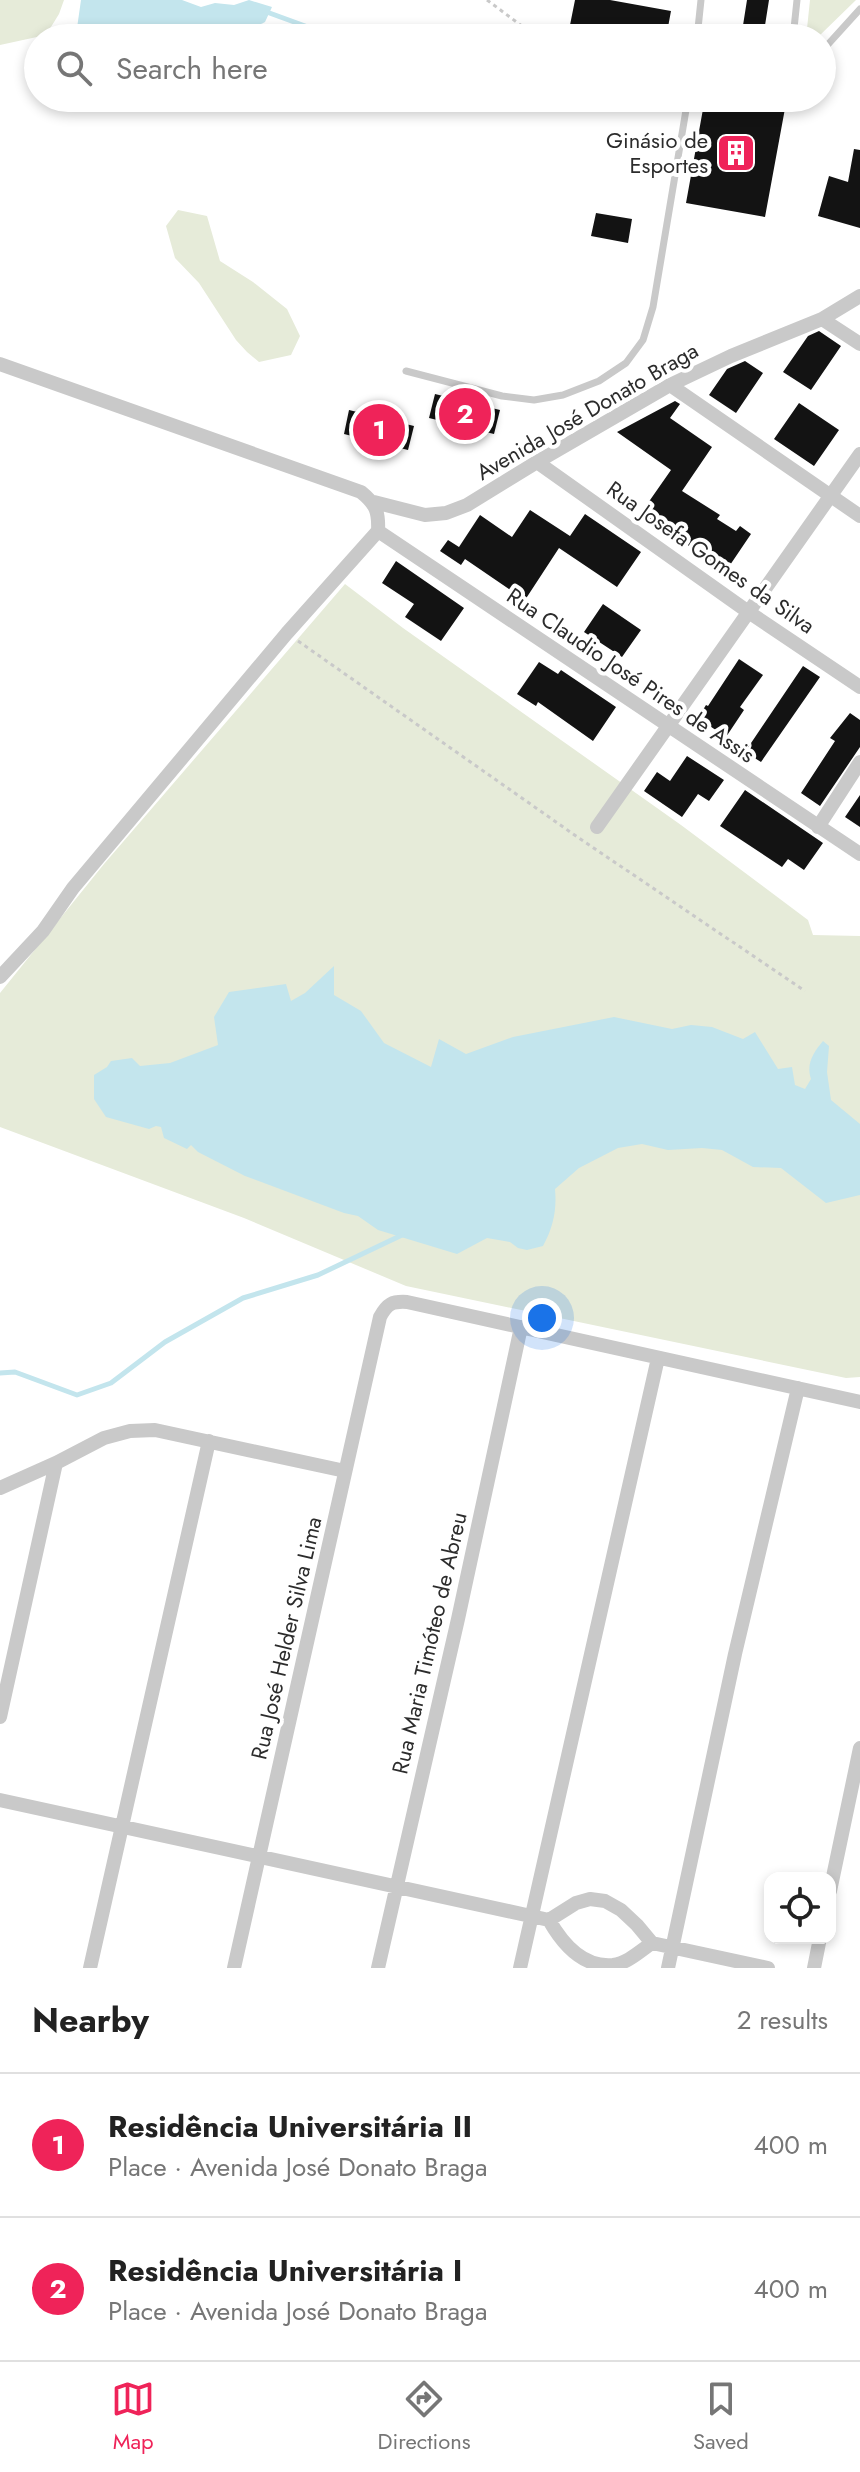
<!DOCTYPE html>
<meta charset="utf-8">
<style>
:root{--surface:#fff;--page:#f6f6f6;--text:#222;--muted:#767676;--line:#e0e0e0;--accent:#ef2359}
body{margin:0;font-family:Jost,sans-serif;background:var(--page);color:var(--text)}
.controls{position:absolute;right:24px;bottom:24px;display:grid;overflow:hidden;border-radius:16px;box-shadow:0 4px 12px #0003}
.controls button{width:72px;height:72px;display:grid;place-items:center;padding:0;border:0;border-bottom:2px solid var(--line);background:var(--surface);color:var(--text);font:40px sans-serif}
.you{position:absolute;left:542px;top:1318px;width:28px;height:28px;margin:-20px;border:6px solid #fff;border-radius:50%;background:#1a73e8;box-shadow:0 0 0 12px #1a73e833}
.badge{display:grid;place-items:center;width:52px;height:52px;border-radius:50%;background:var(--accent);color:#fff;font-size:26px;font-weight:700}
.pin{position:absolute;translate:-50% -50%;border:4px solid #fff;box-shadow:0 2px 8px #0006}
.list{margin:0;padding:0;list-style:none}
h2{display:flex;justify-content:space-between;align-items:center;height:104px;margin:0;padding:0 32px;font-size:34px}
h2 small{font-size:26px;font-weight:400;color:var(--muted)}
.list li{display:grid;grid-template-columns:52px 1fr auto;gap:24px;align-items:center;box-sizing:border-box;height:144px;padding:0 32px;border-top:2px solid var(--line)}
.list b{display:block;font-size:30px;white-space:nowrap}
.list p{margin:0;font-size:26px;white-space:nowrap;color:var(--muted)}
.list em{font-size:26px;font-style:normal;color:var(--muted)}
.icon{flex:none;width:44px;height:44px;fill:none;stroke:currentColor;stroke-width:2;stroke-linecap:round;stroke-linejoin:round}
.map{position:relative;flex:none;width:860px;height:1968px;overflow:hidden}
.search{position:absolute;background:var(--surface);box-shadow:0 4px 12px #0003;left:24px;right:24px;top:24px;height:88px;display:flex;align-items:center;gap:20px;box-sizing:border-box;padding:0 28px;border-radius:44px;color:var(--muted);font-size:30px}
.sheet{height:392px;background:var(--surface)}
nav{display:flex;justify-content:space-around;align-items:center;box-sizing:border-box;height:112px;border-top:2px solid var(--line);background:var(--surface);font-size:22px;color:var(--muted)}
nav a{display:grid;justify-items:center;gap:4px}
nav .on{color:var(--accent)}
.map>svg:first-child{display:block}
</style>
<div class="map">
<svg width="860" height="1968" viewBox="0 0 860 1968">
<rect width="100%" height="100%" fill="#fff"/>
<path fill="#e6ebd9" d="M 0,0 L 64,0 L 59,14 L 46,35 L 0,45 Z
M 810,0 L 856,0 L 817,38 L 806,38 Z
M 209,98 L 321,98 L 303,110 L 247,105 Z
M 178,210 L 207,216 L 220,261 L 253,282 L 287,309 L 300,336 L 291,355 L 259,362 L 247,352 L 236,340 L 199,283 L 175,258 L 166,226 Z
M 345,584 L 403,628 L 681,825 L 808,920 L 813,935 L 860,936 L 860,1377 L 846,1378 L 406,1286 L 244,1218 L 0,1127 L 0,993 L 104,864 Z"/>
<path fill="#c3e5ed" d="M 81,0 L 182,0 L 201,7 L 215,3 L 234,5 L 249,0 L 272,7 L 265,22 C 247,32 230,23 210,26 C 199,27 192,36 181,36 C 149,37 117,38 85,38 L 77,28 Z
M 334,966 L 334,995 L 361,1011 L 384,1043 L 431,1067 L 439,1039 L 466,1054 L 513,1037 L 614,1017 L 672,1029 L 691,1025 L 712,1027 L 743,1039 L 755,1032 L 778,1069 L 792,1067 L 795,1085 L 805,1089 L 811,1079 C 806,1064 813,1053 823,1041 L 829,1046 L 827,1072 L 831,1100 L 860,1124 L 860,1195 L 826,1203 L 781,1168 L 753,1167 L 722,1150 L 702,1148 L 668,1150 L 642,1144 L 618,1148 L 579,1168 L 555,1189 C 557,1210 553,1228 543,1246 L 527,1250 L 518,1248 L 510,1242 L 487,1238 L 457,1254 L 378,1230 L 358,1216 L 344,1213 L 245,1176 L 198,1152 L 191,1145 L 187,1149 L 164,1138 L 161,1127 L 156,1126 L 149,1129 L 106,1117 L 94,1099 L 94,1075 L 107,1067 L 111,1061 L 132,1058 L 140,1066 L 170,1063 L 218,1045 L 214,1017 L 229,992 L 286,984 L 291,1001 L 305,993 Z"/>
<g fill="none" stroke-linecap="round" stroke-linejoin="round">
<path stroke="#c3e5ed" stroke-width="5" d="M 264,11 L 338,38
M 0,1373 L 15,1372 L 77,1395 L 111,1383 L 165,1342 L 243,1298 L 318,1275 L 402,1235"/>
</g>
<path fill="#131313" d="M 575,0 L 610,0 L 671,11 L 666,38 L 641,38 L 570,25 Z
M 747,0 L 769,0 L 763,38 L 741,38 Z
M 705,98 L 758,98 L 786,103 L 765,217 L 686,203 Z
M 854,149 L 860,150 L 860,228 L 818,216 L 829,176 L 848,182 Z
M 596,213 L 632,219 L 628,243 L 591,236 Z
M 819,331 L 841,346 L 811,390 L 783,372 L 808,336 Z
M 745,361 L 763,373 L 736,413 L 709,395 L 727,369 Z
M 435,394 L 500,410 L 494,434 L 429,418 Z
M 675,401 L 680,404 L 670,418 L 712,447 L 682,491 L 720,515 L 717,519 L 736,531 L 740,526 L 751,534 L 728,568 L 716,559 L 714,563 L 641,513 L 671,470 L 617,432 Z
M 799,403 L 839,430 L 814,466 L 774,439 Z
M 349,410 L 414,426 L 408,450 L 344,434 Z
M 530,510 L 570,536 L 585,514 L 641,552 L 617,587 L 559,548 L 525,600 L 465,559 L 461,565 L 440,551 L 448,540 L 459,547 L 480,515 L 512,537 Z
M 396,561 L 464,608 L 441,641 L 405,617 L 414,604 L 382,583 Z
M 603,604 L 641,630 L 622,657 L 584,632 Z
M 739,659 L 763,675 L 740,707 L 744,710 L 726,737 L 698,718 L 706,705 L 708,706 Z
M 539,662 L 558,674 L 561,670 L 616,707 L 593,741 L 538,702 L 536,706 L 517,694 Z
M 803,666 L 820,677 L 761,762 L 745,752 Z
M 850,713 L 860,720 L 860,747 L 820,806 L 801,793 L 835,741 L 830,738 Z
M 687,756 L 724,780 L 709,801 L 698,794 L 682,817 L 644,791 L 657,772 L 670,781 Z
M 745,790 L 823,843 L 804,870 L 788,859 L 782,867 L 720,826 Z
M 860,795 L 860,827 L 845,817 Z"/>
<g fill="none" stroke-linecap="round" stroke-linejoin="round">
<path stroke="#c9c9c9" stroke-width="3" stroke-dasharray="4 4" stroke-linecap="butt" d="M 487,0 L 534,35 L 547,38
M 298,641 L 576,836 L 805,991"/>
<path stroke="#c9c9c9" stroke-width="7" d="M 697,38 L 701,0
M 793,38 L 797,0
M 822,51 L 860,9
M 406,371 L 502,396 L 534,400 L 563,395 L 599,381 L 626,363 L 643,340 L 653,307 L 688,98"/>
<path stroke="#c9c9c9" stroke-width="14" d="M 822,319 L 860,344
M 0,364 L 361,492 C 376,504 379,512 378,531 L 287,633 L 73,888 L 43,931 L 0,977
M 670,385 L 860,516
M 537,462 L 747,611 L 860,687
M 374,502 L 425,515 L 446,513 L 467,505 L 537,462 L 670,385 L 731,356 L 822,319 L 860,296
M 378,531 L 860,854
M 597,827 L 860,454
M 818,827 L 860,762
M 0,1488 L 56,1463 L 104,1438 L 130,1431 L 155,1430 L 345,1471
M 0,1717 L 56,1463
M 0,1800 L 549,1920 L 576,1903 L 590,1899 L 605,1901 L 621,1910 L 637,1925 L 652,1943 L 768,1968
M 830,1891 L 860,1748
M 549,1920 C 562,1943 582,1968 613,1965 C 628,1963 640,1951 652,1943
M 90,1968 L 209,1441
M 234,1968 L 380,1317 C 387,1304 392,1301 407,1302 L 860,1402
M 378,1968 L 458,1619 L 521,1327
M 520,1968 L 658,1358
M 668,1968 L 735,1654 L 798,1388
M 814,1968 L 820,1938"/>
</g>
<defs>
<symbol id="building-square" viewBox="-11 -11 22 22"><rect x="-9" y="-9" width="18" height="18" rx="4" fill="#ef2359" stroke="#fff"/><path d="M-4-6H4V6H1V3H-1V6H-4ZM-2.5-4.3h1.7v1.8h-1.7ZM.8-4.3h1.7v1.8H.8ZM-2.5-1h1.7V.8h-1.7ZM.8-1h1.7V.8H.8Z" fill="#fff"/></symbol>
</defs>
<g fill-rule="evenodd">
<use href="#building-square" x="714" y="131" width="44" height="44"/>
</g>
<g text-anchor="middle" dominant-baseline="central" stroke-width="8" stroke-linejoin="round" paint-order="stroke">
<g font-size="22" fill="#2c2c2c" stroke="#fff" text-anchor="end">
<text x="708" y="140">Ginásio de<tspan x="708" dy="25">Esportes</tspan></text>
</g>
<g font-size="22" fill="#2c2c2c" stroke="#fff">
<text transform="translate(587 411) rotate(-30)">Avenida José Donato Braga</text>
<text transform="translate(711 557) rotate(35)">Rua Josefa Gomes da Silva</text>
<text transform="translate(631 675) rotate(34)">Rua Claudio José Pires de Assis</text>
<text transform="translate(286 1638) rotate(-77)">Rua José Helder Silva Lima</text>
<text transform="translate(429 1643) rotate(-77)">Rua Maria Timóteo de Abreu</text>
</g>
</g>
</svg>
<div class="controls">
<button><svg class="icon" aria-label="locate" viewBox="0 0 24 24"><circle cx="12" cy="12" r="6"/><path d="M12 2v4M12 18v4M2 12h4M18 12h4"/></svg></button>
</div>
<div class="you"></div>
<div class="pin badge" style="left:379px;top:430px">1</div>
<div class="pin badge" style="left:465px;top:414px">2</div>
<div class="search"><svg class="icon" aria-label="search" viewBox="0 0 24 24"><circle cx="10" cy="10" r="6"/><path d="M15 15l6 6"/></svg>Search here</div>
</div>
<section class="sheet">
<h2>Nearby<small>2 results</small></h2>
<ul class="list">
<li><span class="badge">1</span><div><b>Residência Universitária II</b><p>Place · Avenida José Donato Braga</p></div><em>400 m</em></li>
<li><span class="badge">2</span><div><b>Residência Universitária I</b><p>Place · Avenida José Donato Braga</p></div><em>400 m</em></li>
</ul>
</section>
<nav>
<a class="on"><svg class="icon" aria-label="map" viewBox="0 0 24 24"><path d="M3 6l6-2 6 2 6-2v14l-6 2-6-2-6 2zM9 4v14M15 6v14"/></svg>Map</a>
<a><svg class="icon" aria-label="directions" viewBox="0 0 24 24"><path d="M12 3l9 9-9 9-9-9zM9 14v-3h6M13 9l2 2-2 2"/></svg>Directions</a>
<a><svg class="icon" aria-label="saved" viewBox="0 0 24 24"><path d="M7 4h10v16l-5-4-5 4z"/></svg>Saved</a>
</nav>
